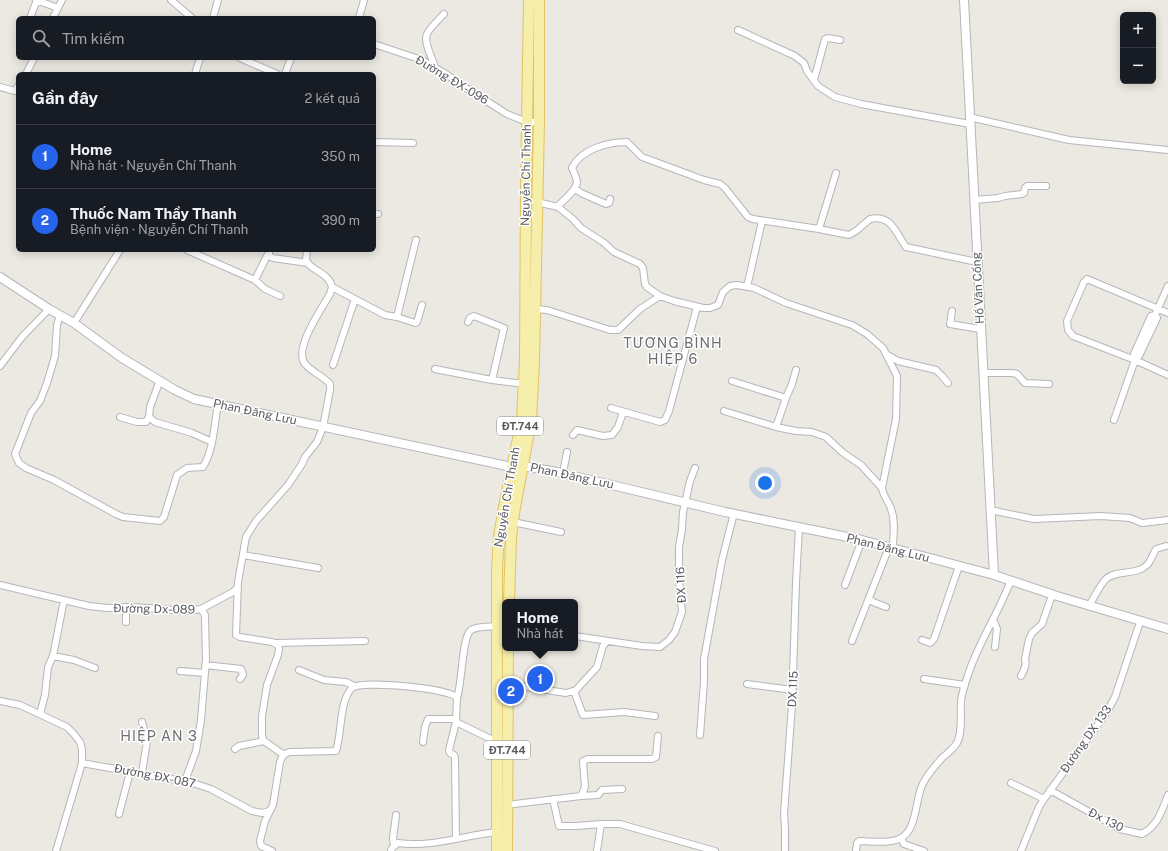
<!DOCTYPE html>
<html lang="vi">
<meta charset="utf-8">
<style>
:root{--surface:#171b24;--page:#242831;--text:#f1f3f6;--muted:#9ea1a6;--line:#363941;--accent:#2563eb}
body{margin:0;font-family:"Public Sans",sans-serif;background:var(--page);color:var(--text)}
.controls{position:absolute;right:12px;top:12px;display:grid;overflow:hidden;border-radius:6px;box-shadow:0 2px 10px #0003}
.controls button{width:36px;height:36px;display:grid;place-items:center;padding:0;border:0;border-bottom:1px solid var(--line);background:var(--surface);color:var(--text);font:20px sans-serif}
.you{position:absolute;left:765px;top:483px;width:14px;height:14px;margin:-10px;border:3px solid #fff;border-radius:50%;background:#1a73e8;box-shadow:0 0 0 6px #1a73e833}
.badge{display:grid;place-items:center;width:26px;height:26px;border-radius:50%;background:var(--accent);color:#fff;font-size:13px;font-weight:700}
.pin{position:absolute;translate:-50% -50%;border:2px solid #fff;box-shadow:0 1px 4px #0006}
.popup{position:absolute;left:502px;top:599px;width:76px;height:52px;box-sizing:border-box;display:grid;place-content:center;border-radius:6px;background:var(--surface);filter:drop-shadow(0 1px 3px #0005);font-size:13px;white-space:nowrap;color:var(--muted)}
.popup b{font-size:15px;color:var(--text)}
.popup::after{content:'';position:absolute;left:50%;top:100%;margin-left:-8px;border:8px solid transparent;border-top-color:var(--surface)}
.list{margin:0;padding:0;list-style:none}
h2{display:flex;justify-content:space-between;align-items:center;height:52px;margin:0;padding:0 16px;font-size:17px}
h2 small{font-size:13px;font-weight:400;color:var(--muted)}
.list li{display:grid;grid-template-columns:26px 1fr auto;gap:12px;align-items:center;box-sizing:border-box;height:64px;padding:0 16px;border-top:1px solid var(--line)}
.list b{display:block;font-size:15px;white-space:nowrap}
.list p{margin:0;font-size:13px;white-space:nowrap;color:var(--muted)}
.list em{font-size:13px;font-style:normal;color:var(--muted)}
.icon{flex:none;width:22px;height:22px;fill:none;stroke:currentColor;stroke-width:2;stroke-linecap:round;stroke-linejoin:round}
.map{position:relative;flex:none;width:1168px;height:851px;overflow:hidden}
.search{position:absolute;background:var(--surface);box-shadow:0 2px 10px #0003;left:16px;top:16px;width:360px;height:44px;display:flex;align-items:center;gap:10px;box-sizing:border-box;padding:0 14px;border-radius:6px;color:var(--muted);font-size:15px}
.panel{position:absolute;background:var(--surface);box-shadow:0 2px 10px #0003;left:16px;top:72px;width:360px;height:180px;border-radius:6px}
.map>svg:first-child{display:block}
</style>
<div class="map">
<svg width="1168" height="851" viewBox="0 0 1168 851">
<rect width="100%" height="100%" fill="#ebe9e1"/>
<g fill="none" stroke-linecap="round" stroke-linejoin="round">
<defs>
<path id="minor" d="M 36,0 L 58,8
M 171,0 L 192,18
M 30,18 L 37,0
M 53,18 L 62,0
M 213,18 L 218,0
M 359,18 L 364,0
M 738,30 L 795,56 L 804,63 L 807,71 L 818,86 L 835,97 L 861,104 L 970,124
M 374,44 L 422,60 L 446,74 L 458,83 L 507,114 L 527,122 L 539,122
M 240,58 L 277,74
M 435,68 C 433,58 423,43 427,34 C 429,29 440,18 444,14
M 26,74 L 34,58
M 195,74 L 200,58
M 285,74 L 291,58
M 814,80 L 825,39 L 828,38 L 840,40
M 0,87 L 15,91 L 18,86
M 969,117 L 1069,140 L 1168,150
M 374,142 L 413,143
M 575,188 L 581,193 L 606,204 L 609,203 L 610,199
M 974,200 L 998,198 L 1005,196 L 1022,194 L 1024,193 L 1025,188 L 1027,186 L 1046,186
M 537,202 L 558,207 L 573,219 L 581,228 L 603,242 L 614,252 L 640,264 L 643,268 L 645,284 L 647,287 L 660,296 L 674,301 L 703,308 L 710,308 L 718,305 L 723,292 L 730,286 L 737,285 L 754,288 L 786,303 L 852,325 L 867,334 L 883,348 L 897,376 L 896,419 L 882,488
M 557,207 C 563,200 577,191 577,181 C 576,177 574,172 572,168 C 581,149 608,142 627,142 L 642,157 L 704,180 L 720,184 L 725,188 L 748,217 L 753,219 L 819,229 L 849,235 L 856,231 L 870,219 C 892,214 896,234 906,247 L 977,262
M 374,214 L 378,214
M 819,229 L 836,173
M 187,250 L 255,280
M 269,251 L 269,256 L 273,258 L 308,263
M 269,252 L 255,280 L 265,289 L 280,296
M 332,287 L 385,315 L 397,317 L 416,240
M 747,287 L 762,221
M 535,309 L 547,310 L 610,330 L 618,330 L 640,309 L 660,296
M 952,311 L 950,324 L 980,329
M 1168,313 L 1087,279 L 1084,282 L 1067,321 L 1068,330 L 1073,336 L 1135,360 L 1168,375
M 60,315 L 57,325 L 55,356 L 47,383 L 40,401 L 31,413 L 15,454 L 19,463 L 26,468 L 54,480 L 116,514 L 123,517 L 160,521 L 164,517 L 177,475 L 187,468 L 203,467 C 214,449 214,425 218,404
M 397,317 L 415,323 L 417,322 L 422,305
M 468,322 L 470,318 L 474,316 L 504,328 L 492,380
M 74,323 L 120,250
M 886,354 L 898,361 L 936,370 L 942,376 L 948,383
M 1136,358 L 1134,354 L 1151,316 L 1155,315
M 333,365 L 355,299
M 0,366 L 22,337 L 49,309
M 435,369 L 492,380 L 524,384
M 983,373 L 1012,373 L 1017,374 L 1025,383 L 1049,384
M 732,381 L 786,398 L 776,427
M 786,398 L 792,384 L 796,370
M 611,408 L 660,422 L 665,420 L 669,411 L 697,307
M 724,411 L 776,427 L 796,431 L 812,432 L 826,437 L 842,452 L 861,465 L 882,488 C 883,496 889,502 891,509 C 896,521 893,536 893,548
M 120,417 L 137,422 L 146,422 L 149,417 L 150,407 L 160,380
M 149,417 L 155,422 L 192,433 L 212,442
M 1114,420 L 1135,360 L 1139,356 L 1157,318 L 1155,315 L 1168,286
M 573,435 L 577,430 L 603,436 L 612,435 L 618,427 L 623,412
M 563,473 L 567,452
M 990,510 L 1034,519 L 1101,516 L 1130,518 L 1142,523 L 1168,520
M 513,522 L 561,532
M 243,555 L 318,568
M 0,585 L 89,606 L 108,608 L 133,607 L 187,611 L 201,609 L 233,592 L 237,588
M 845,585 L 862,540
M 869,598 L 873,602 L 886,607
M 1089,606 C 1094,598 1099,586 1106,579 C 1117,569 1136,576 1147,565 C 1151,561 1153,554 1156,549 L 1166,546
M 124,607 L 126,611 L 126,622
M 993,619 L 997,629 L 995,647
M 575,636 L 642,646 L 660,647 L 669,640 L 675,632 L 682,612 L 679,579 L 679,547 L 682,529 L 683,512 L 690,481 L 695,468
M 922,640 L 930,643 L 934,639 L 959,566
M 852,641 L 889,547
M 275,643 L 365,641
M 53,656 L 74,660 L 95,668
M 205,665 L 241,669 L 243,675 L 240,679
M 299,670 L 324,680 L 346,682 L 354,686
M 180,671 L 205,673
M 1021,676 C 1024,670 1027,665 1025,659 L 1029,639 L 1032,633 L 1042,624 L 1052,595
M 924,679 L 965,685
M 507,684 L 566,693 L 576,690 L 597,667 L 603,646 L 607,641
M 747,684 L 793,690
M 574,691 L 583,715 L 624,712 L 655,716
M 457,698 C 462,684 462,639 470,631 C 475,626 490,627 497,626
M 0,701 L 20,705 L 67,727 L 73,733 L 80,742 L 82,749 L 82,763 L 56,851
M 40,714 L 45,695 L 48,667 L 53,656 L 64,600
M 700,735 L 704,682 L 704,659 L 722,560 L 734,513
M 423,742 L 425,727 L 428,719 L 456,719
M 235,749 L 239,746 L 264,741
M 284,755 L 264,741 L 262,736 L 262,716 L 267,685 L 278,655 L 279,649 L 278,645 L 272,642 L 240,637 L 236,635 L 238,582 L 246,537 L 256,521 L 288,485 L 302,464 L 305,457 L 317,442 L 323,427 L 330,390 L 330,384 C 323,376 312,372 305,364 C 293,349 322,308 330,294 L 332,287 C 329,272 309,270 306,260 C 306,257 307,253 307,250
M 82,763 L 193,783 L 211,789 L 252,811 L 262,813 L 269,811
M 142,773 L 147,741 L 142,722
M 185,781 L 196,751 L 201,720 L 206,660 L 205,615 L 201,609
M 1011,783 L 1044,799
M 1050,790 L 1120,829 L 1142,834 C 1158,826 1162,810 1168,795
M 581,796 L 598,795 L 602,790 L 622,789
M 553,799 L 559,826 L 576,826 L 601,824 L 620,824 L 715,851
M 506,805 L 581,796 L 585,787 L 583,761 L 588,759 L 652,759 L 656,757 L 658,736
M 119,814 L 130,772
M 901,838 L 904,844 L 924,851
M 456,839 L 455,758 L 454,755 L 450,753 L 449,750 L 456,722
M 394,845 L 393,838 L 396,815
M 272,851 L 261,846 L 260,841 L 265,821 L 273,805 L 280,762 C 282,756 284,753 291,752 L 336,751 C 342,734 339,701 352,688 C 361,680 450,688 457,698 L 456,722 L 497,742
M 391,851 L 392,848 L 398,843 C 431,848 465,835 497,832
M 597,851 L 601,824
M 785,851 L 785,829 L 784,814 L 792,705 L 796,583 L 799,527
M 856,851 L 857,843 L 859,841 C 872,841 893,845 904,836 C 916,826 916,802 921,788 C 924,778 935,766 942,758 C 947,754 953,749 957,743 C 963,731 960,714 961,701 C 962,692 966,681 969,672 C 980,640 999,612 1011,580
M 1021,851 L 1039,807 L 1044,799 L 1107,712 L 1115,697 L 1140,622"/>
<path id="tertiary" d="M 964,0 L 994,575
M 0,277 L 49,309 L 74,323 L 122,358 L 175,390 L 194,399 L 512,467 L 523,466 L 557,472 L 725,512 L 862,540 L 994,575 L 1057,596 L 1168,629"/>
<path id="primary" d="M 509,602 L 511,538 L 514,513 L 531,421 L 534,362 L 539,122 L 539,0
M 497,851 L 497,569 L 499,536 L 503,512 L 522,419 L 525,361 L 526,186 L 529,0
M 507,851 L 508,648"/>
</defs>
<use href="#minor" stroke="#b4b6bb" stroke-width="8"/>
<use href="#tertiary" stroke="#b4b6bb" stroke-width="10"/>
<use href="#primary" stroke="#e2c463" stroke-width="12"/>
<use href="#minor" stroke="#fff" stroke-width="6"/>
<use href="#tertiary" stroke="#fff" stroke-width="8"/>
<use href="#primary" stroke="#f6eeab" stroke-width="10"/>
</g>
<g text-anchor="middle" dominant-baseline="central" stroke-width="3" stroke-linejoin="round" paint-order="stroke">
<g fill="#fff" stroke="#8c8d90" stroke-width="1">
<rect x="497" y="417" width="46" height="18" rx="3"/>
<rect x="484" y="741" width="46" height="18" rx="3"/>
</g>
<g font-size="11" font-weight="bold" fill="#5a5c61">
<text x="520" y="426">ĐT.744</text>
<text x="507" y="750">ĐT.744</text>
</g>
<g font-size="12" fill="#5a5c61" stroke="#fff">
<text transform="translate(452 80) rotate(31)">Đường ĐX-096</text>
<text transform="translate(526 175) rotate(-89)">Nguyễn Chí Thanh</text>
<text transform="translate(978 288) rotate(-93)">Hồ Văn Cống</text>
<text transform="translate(255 412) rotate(12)">Phan Đăng Lưu</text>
<text transform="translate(572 476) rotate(12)">Phan Đăng Lưu</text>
<text transform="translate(507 497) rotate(-80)">Nguyễn Chí Thanh</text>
<text transform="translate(888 548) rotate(14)">Phan Đăng Lưu</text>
<text transform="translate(681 585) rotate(-93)">ĐX 116</text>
<text transform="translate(154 609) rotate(1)">Đường Dx-089</text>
<text transform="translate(793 689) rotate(-87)">DX 115</text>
<text transform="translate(1086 739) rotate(-55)">Đường DX 133</text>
<text transform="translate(155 776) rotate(11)">Đường ĐX-087</text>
<text transform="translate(1106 820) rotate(27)">Đx 130</text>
</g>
<g font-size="14" letter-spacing="1" fill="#6b6e72" stroke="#fff">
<text x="673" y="343">TƯƠNG BÌNH<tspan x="673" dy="16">HIỆP 6</tspan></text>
<text x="159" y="736">HIỆP AN 3</text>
</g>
</g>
</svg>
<div class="controls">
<button>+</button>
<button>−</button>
</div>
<div class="you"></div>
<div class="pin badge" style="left:540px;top:679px">1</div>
<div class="popup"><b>Home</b>Nhà hát</div>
<div class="pin badge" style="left:511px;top:691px">2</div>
<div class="search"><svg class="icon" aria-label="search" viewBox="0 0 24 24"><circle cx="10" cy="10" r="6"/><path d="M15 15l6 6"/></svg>Tìm kiếm</div>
<section class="panel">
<h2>Gần đây<small>2 kết quả</small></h2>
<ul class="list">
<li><span class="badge">1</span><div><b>Home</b><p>Nhà hát · Nguyễn Chí Thanh</p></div><em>350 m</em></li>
<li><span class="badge">2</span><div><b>Thuốc Nam Thầy Thanh</b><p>Bệnh viện · Nguyễn Chí Thanh</p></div><em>390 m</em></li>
</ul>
</section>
</div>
